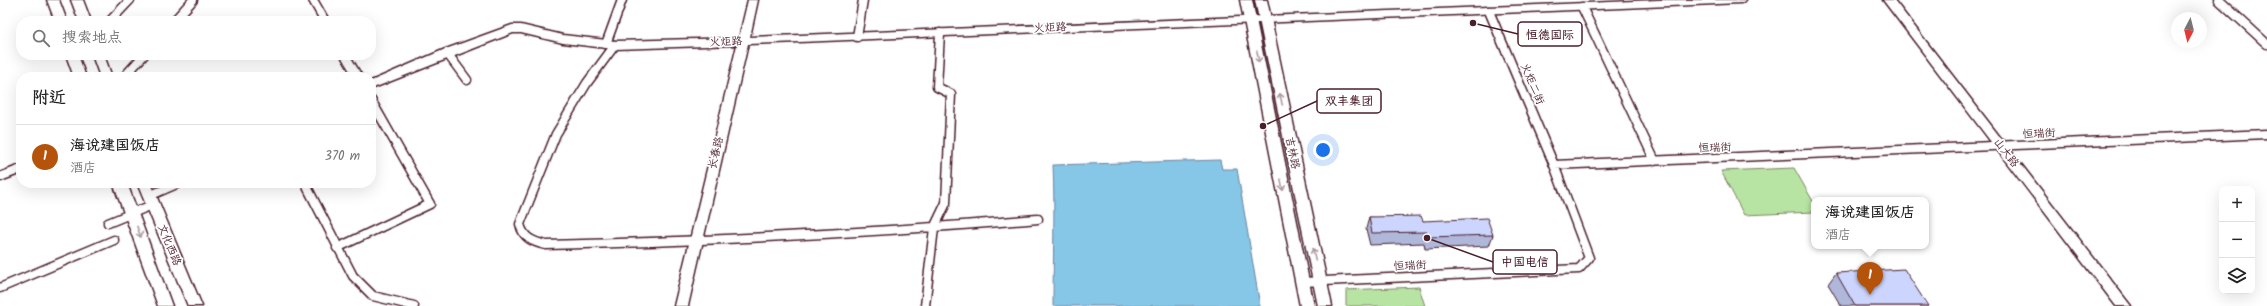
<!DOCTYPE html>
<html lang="zh">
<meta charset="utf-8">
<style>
:root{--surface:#fff;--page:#f2f2f2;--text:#222;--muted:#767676;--line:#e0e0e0;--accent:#b45309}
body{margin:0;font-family:Kalam,"LXGW WenKai TC",sans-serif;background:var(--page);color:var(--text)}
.controls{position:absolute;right:12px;bottom:12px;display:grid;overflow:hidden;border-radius:8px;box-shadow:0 4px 16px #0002}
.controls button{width:36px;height:36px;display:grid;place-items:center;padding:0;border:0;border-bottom:1px solid var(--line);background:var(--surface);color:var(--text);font:20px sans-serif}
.compass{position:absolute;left:2171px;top:12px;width:36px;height:36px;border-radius:50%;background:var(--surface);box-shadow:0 4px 16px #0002;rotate:187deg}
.you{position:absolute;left:1323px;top:150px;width:14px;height:14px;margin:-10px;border:3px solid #fff;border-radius:50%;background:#1a73e8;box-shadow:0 0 0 6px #1a73e833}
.badge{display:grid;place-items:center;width:26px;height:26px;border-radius:50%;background:var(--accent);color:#fff;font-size:13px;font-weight:700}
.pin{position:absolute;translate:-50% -33px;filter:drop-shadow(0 1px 2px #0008)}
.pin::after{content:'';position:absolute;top:21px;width:14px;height:12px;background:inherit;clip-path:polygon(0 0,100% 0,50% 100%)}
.popup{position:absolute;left:1811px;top:197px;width:118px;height:52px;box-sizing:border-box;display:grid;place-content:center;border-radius:8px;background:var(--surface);filter:drop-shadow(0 1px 3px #0005);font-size:13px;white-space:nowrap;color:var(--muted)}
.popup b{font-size:15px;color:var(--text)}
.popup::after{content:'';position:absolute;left:50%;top:100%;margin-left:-8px;border:8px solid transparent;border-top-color:var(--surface)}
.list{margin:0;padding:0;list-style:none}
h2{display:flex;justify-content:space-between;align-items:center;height:52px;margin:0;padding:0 16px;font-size:17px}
h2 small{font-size:13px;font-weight:400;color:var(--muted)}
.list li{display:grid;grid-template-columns:26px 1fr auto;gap:12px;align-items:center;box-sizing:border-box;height:64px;padding:0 16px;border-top:1px solid var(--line)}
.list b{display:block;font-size:15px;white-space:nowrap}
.list p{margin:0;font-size:13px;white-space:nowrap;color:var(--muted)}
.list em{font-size:13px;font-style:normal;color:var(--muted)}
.icon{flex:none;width:22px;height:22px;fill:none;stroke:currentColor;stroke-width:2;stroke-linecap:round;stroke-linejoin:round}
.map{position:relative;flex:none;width:2267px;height:306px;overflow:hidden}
.search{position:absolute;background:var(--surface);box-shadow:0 4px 16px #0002;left:16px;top:16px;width:360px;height:44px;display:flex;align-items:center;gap:10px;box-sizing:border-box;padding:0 14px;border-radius:16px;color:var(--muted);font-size:15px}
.panel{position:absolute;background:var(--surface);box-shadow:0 4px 16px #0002;left:16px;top:72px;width:360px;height:116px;border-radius:16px}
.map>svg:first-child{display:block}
</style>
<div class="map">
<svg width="2267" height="306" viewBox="0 0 2267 306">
<rect width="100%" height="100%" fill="#fff"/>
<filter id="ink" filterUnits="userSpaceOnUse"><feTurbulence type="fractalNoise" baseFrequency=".025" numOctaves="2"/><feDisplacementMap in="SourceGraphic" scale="8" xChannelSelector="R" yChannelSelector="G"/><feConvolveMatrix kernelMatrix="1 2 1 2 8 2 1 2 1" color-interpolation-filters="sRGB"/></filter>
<g filter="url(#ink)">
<path fill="#b7e4a2" stroke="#808266" d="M 1794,168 L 1814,203 L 1814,212 L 1744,215 L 1721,171 Z
M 1419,287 L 1425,306 L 1346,306 L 1346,290 Z"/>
<path fill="#86c6e7" stroke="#6e839c" d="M 1220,160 L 1222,169 L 1237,169 L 1260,306 L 1053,306 C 1053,259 1055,212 1053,165 Z"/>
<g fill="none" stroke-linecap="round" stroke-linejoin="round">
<defs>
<path id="street" d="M 313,0 L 325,21
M 2219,0 L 2267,44
M 1582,7 L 1655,161
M 1489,11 L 1554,165
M 110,21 L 130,0
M 174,21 L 193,0
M 857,37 L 863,0
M 606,44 L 622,0
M 615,45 L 587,83 L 556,134 L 520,224 C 523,238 533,242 546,245 C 710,241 874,233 1038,219
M 447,53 L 467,80
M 345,55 L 358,77
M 124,77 L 144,55
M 0,177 L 21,169
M 305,183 L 353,276 L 373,296 L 414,306
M 149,196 L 179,183
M 108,223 L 152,205
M 337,248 L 430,204 L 371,100
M 1303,282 L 1579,269 L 1589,258 L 1554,165 L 2267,134
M 0,288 L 114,240
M 925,306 L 934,228 L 946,203 L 951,94 L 937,87 L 940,33"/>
<path id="secondary" d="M 748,0 L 758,0 L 750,37 L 1659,0 L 1746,0 L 1741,3 L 748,44 L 688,306 L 674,306 L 737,45 L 615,49 L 563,43 L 521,33 L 513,33 L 371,89 L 371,81 L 443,50 L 512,25 L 521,25 L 563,35 L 615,41 L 739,38 Z
M 1883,0 L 1894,0 L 2131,306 L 2116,306 Z"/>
<path id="primary" d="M 47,0 L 59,0 L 67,21 L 55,21 Z
M 71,0 L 83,0 L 91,21 L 79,21 Z
M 1240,0 L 1252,0 L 1314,306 L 1300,306 Z
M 1255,0 L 1267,0 L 1332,306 L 1318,306 Z
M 66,55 L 78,55 L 86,77 L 74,77 Z
M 92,55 L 104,55 L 112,77 L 100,77 Z
M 113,183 L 127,183 L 172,306 L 158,306 Z
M 137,183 L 151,183 L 202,306 L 188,306 Z"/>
</defs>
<use href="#street" stroke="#4a1f2b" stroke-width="11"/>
<use href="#secondary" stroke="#4a1f2b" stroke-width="3"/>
<use href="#primary" stroke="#4a1f2b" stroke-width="3"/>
<use href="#street" stroke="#fff" stroke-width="8"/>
<use href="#secondary" fill="#fff" fill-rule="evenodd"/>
<use href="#primary" fill="#fff" fill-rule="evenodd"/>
</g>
<path fill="#afb7da" stroke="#4a1f2b" d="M 1369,217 L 1423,221 L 1493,235 L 1489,246 L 1425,249 L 1424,243 L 1370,245 L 1366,229 Z
M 1836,273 L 1928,306 L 1841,306 L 1828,284 Z"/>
<path fill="#ccd5fd" stroke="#4a1f2b" d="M 1421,216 L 1423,221 L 1487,218 L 1493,235 L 1428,237 L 1427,232 L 1372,233 L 1369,217 Z
M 1904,269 L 1928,306 L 1855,306 L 1836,273 Z"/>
<defs><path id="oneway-shaft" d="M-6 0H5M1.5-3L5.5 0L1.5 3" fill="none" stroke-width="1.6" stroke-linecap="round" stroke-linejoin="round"/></defs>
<g stroke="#ae9aa0">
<use href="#oneway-shaft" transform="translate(1258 57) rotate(79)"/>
<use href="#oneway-shaft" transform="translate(1281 99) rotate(-102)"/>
<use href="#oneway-shaft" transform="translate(1282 185) rotate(79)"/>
<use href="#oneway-shaft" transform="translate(139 232) rotate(70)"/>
<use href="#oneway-shaft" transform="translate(1314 254) rotate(-102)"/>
</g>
</g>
<g text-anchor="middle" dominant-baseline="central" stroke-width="3.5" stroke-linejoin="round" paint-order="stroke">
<g font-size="11" fill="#4a1f2b" stroke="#fff">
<text transform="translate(1050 28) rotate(-3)">火炬路</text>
<text transform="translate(726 42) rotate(-2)">火炬路</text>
<text transform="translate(1532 84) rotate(67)">火炬二街</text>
<text transform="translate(2039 134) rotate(-3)">恒瑞街</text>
<text transform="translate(1715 148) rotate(-2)">恒瑞街</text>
<text transform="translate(716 153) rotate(-77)">长春路</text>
<text transform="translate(1292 153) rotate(78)">吉林路</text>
<text transform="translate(2006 153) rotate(52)">山大路</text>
<text transform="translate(169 245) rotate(67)">文化西路</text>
<text transform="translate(1410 266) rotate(-3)">恒瑞街</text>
</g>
</g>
<path fill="none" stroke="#4a1f2b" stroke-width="1.5" d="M1473 23L1518 34M1263 126L1317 101M1427 238L1493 262"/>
<g fill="#4a1f2b" stroke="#fff" stroke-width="1.5">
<circle cx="1473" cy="23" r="4"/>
<circle cx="1263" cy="126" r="4"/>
<circle cx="1427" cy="238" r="4"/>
</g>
<g fill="#fff" stroke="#4a1f2b" stroke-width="1.5">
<rect x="1518" y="22" width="64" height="24" rx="4"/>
<rect x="1317" y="89" width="64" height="24" rx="4"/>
<rect x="1493" y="250" width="64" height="24" rx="4"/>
</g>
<g font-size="12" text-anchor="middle" font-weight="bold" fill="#4a1f2b">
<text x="1550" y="39">恒德国际</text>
<text x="1349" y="105">双丰集团</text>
<text x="1525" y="266">中国电信</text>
</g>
</svg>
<div class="controls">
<button>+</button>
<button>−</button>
<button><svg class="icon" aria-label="layers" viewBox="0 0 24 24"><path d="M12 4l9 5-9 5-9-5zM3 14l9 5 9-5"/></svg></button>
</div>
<svg class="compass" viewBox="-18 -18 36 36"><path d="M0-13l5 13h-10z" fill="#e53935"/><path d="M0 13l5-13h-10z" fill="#767676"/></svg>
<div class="you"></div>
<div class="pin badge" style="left:1870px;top:295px">1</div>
<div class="popup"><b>海说建国饭店</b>酒店</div>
<div class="search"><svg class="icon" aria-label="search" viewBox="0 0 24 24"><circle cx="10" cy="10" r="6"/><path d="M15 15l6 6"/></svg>搜索地点</div>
<section class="panel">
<h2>附近<small></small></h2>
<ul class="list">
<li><span class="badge">1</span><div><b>海说建国饭店</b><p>酒店</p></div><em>370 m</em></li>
</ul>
</section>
</div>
